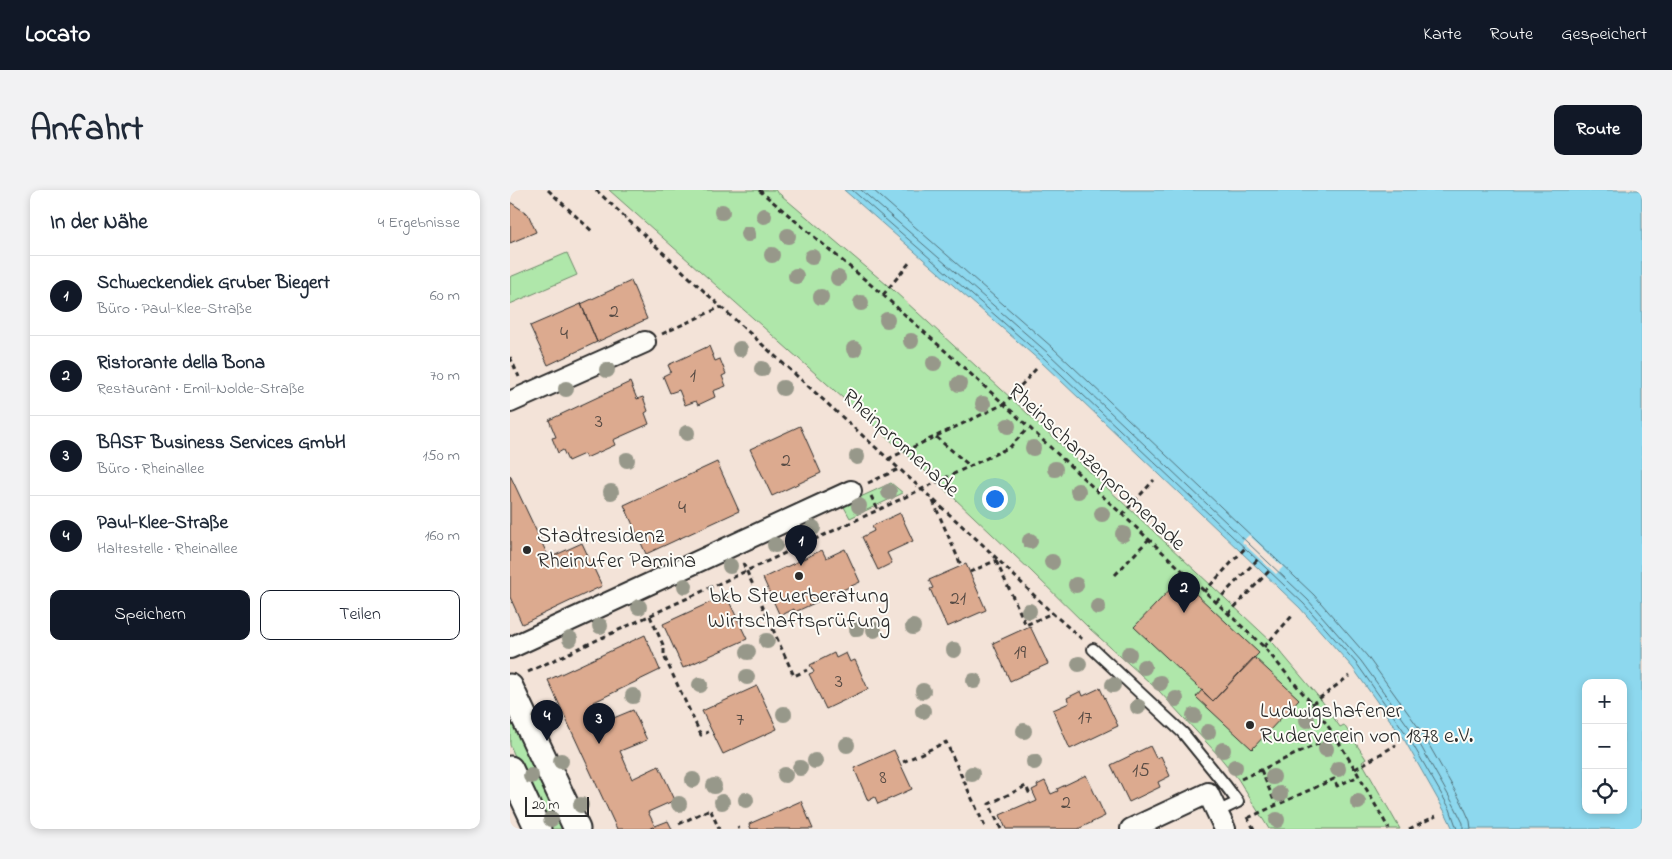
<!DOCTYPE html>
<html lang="de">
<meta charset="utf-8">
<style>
:root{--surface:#fff;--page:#f2f2f3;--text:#1f2937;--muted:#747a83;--line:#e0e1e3;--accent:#111827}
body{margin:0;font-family:"Indie Flower",sans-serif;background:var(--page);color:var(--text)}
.controls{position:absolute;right:15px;bottom:15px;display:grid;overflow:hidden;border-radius:10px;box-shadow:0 2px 8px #0003}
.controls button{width:45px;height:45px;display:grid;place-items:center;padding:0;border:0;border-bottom:1px solid var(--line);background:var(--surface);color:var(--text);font:25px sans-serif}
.scale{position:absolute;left:15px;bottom:12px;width:64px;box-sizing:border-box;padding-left:5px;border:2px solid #2b2b2b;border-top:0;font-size:14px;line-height:18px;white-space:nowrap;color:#2b2b2b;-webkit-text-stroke:4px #fdfcf7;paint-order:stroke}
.you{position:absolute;left:484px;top:308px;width:18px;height:18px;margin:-12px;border:4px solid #fff;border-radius:50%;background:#1a73e8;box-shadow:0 0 0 8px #1a73e833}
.badge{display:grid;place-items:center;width:32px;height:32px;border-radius:50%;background:var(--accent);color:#fff;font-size:16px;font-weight:700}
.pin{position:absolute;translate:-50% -41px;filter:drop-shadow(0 1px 2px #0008)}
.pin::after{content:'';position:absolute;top:26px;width:18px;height:15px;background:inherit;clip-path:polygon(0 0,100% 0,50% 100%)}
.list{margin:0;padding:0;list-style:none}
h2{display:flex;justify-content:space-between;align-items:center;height:65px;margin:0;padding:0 20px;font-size:21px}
h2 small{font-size:16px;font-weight:400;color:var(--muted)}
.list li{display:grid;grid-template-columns:32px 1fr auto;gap:15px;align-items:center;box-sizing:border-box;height:80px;padding:0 20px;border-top:1px solid var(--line)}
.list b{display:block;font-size:19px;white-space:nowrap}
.list p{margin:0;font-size:16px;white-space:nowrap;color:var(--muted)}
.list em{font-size:16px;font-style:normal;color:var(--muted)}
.actions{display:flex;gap:10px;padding:15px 20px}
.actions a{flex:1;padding:11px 0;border:1px solid var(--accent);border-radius:10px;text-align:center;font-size:18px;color:var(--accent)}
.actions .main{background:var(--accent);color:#fff}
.icon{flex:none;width:28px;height:28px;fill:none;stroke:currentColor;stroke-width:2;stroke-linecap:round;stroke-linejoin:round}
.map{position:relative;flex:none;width:1132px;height:639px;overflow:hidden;border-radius:10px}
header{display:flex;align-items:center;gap:30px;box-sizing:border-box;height:70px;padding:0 25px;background:var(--accent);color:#fff}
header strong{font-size:24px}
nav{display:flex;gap:28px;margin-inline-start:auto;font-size:18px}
.intro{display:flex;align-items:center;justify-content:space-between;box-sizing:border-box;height:120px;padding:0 30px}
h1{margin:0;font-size:35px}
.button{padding:12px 22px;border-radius:10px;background:var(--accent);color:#fff;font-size:18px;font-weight:700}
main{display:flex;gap:30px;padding:0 30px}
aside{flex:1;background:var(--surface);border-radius:10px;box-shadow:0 2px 8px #0003}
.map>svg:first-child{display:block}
</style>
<header>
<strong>Locato</strong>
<nav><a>Karte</a><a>Route</a><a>Gespeichert</a></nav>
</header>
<div class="intro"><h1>Anfahrt</h1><a class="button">Route</a></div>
<main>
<aside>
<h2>In der Nähe<small>4 Ergebnisse</small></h2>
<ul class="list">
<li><span class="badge">1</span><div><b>Schweckendiek Gruber Biegert</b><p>Büro · Paul-Klee-Straße</p></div><em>60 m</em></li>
<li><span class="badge">2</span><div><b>Ristorante della Bona</b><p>Restaurant · Emil-Nolde-Straße</p></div><em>70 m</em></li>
<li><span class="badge">3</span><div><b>BASF Business Services GmbH</b><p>Büro · Rheinallee</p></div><em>150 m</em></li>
<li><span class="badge">4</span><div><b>Paul-Klee-Straße</b><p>Haltestelle · Rheinallee</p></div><em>160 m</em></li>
</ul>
<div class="actions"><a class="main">Speichern</a><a>Teilen</a></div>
</aside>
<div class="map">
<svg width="1132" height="639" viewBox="0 0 1132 639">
<rect width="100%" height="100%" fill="#f3e3d8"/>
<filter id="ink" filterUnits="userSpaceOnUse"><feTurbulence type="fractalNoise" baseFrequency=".02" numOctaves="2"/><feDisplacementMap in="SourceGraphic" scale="10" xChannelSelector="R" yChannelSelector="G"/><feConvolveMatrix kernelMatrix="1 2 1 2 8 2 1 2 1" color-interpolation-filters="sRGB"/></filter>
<g filter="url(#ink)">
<path fill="#afe7aa" stroke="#6d896a" d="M 99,0 L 265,0 L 383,100 L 503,210 L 764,454 L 812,511 L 830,537 L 834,535 L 856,569 L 852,572 L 890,639 L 759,639 L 728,589 L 709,566 L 649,501 L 580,439 L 521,381 L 424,289 Z
M 57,63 L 67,85 L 0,114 L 0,87 Z
M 381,293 L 393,303 L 340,328 L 333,315 Z
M 0,514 L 61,639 L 37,639 L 0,555 Z"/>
<path fill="#8dd8ee" stroke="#6693a0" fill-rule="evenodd" d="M 334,0 L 1132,0 L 1132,639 L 943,639 L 935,622 L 895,551 L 843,478 L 790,418 L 530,171 ZM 1076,493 L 1113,493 L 1113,620 L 1076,620 Z"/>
<path fill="#f3e3d8" d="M 739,345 L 773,377 L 766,384 L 732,352 Z"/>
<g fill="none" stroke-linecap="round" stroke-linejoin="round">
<path stroke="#527079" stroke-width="1" d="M 342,0 L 534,168 L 794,414 L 847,474 L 899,548 L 940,619 L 947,639
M 351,0 L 538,163 L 798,410 L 851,471 L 904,544 L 945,617 L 953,633 L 953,639
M 363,0 L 543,158 L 804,405 L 857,466 L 911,541 L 952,613 L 960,631 L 961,639"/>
</g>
<path fill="#dcaa8f" stroke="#2b2b2b" d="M 0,12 L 18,24 L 26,42 L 0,53 Z
M 121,91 L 137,129 L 87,152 L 71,114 Z
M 71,114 L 87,152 L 38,175 L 20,136 Z
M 199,156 L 205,171 L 210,169 L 216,184 L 212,186 L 216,196 L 203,201 L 205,207 L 188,215 L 186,211 L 175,215 L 169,200 L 160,203 L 153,186 L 161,182 L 158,175 Z
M 120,192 L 127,209 L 133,207 L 138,221 L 135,223 L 139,234 L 103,250 L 105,255 L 76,268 L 74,264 L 58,271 L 53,260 L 48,263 L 42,248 L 46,247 L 39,230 Z
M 290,236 L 311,283 L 262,306 L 240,259 Z
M 207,272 L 229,321 L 136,364 L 114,315 Z
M 0,285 L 39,368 L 72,353 L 92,396 L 12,434 L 0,407 Z
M 390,323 L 403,351 L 377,363 L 382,373 L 368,380 L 352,347 L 364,341 L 362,336 Z
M 335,359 L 350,392 L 285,422 L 284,419 L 270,426 L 253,388 L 312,360 L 316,368 Z
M 456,374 L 476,420 L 437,437 L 420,399 L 423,398 L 419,390 Z
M 670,389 L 749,463 L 703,511 L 624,437 Z
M 216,405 L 237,449 L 173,478 L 153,434 Z
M 520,436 L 538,474 L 500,491 L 483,453 Z
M 135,445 L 150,480 L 84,512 L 94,532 L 123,520 L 137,550 L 110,561 L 122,589 L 149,576 L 165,610 L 138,622 L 145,636 L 139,639 L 107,639 L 38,490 Z
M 324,463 L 326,468 L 336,463 L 340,472 L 345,470 L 358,499 L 316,519 L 299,484 L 304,482 L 300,475 Z
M 744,467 L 789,509 L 742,559 L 686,507 L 692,500 L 703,511 Z
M 247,496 L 267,539 L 213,564 L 192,521 Z
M 590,498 L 608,536 L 560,559 L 543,520 L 559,513 L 557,508 L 571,501 L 573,506 Z
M 640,556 L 646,568 L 651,566 L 660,586 L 648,592 L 650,597 L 619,612 L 601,575 Z
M 384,560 L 402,599 L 368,614 L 365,607 L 358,611 L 344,578 Z
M 576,585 L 595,626 L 568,639 L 496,639 L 490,625 L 520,612 L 520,614 L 527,611 L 522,600 L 528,597 L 527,595 L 535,591 L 541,604 L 548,601 L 547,599 Z
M 291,611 L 303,639 L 241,639 L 239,634 Z
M 158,631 L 162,639 L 139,639 L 145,636 Z"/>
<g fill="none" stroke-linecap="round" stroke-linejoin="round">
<defs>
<path id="service" d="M 583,459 L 673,543 L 716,596 L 728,612 L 707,622"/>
<path id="minor" d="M 0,212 L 135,152
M 0,458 L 341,301
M 621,639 L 698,603 L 715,639"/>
<path id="tertiary" d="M 0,497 L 67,639
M 0,579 L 28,639"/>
</defs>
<use href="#service" stroke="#2b2b2b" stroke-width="14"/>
<use href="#minor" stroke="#2b2b2b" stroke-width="24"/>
<use href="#tertiary" stroke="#2b2b2b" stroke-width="29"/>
<path stroke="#2b2b2b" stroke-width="3" stroke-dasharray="5 4" stroke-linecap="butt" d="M 38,0 L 84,43
M 86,0 L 211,117 L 472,354 L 542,423 L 572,449
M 249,0 L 373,105 L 494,214 L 754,457 L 802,514 L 825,546 L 845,579 L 879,639
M 373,105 L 400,72
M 152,144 L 211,117
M 0,167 L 9,187
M 426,247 L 460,276
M 378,269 L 494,214 L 526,179
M 358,293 L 389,279
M 361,306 L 368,320
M 423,311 L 451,375
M 612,325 L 644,290
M 486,371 L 516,435 L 542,423
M 233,373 L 284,486 L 297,480
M 460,382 L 487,370
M 605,385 L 639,349
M 694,402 L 737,356
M 706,412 L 749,368
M 718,424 L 761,379
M 140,426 L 154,457 L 154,466 L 191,545 L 198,542
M 754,457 L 783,425
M 18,482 L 368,320 L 500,257 L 518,238
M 802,514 L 839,486
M 393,572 L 436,552 L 476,639
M 845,579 L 886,555
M 751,580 L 766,615
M 731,589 L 825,546
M 737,627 L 744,639
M 738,628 L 824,589 L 827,596 L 849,586
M 169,634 L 200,619 L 209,639
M 228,637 L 229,639
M 491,639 L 479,614 L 516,596 L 521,607
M 899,639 L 926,626"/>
<use href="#service" stroke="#fdfcf7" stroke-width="10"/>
<use href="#minor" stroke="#fdfcf7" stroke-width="20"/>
<use href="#tertiary" stroke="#fdfcf7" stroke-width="25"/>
</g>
<g fill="#97988a">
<circle cx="212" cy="22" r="8"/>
<circle cx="254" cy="26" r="8"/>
<circle cx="238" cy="44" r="8"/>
<circle cx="278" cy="46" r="8"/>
<circle cx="262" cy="65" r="8"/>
<circle cx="302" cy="67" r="8"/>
<circle cx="286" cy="86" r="8"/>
<circle cx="328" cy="88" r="8"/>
<circle cx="311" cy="107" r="8"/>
<circle cx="351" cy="113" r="8"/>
<circle cx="377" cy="130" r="8"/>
<circle cx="401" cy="151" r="8"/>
<circle cx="230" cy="159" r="8"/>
<circle cx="344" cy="159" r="8"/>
<circle cx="424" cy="173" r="8"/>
<circle cx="252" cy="179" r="8"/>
<circle cx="97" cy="180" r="8"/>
<circle cx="449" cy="194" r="8"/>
<circle cx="273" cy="198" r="8"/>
<circle cx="56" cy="199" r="8"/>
<circle cx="473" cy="214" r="8"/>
<circle cx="498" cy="236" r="8"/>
<circle cx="177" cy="243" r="8"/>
<circle cx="523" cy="258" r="8"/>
<circle cx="347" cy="267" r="8"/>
<circle cx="117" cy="270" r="8"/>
<circle cx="545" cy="279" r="8"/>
<circle cx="568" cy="301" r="8"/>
<circle cx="101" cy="302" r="8"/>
<circle cx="379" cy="302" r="8"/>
<circle cx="349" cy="316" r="8"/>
<circle cx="592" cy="324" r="8"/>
<circle cx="303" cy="338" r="8"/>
<circle cx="613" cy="344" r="8"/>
<circle cx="520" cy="351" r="8"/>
<circle cx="265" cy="355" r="8"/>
<circle cx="542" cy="372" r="8"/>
<circle cx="220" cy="376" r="8"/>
<circle cx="566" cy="395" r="8"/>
<circle cx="175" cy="396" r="8"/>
<circle cx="129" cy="417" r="8"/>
<circle cx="588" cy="417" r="8"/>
<circle cx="519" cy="421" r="8"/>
<circle cx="90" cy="436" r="8"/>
<circle cx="403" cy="437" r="8"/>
<circle cx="347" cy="439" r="8"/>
<circle cx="364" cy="440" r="8"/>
<circle cx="60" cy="449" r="8"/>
<circle cx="257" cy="451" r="8"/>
<circle cx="444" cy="460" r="8"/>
<circle cx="238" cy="462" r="8"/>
<circle cx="619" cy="464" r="8"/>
<circle cx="569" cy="474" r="8"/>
<circle cx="634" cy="477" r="8"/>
<circle cx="237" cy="487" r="8"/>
<circle cx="464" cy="491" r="8"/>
<circle cx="650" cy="493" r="8"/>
<circle cx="190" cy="495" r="8"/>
<circle cx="603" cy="495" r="8"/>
<circle cx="413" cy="501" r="8"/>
<circle cx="123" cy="506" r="8"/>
<circle cx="666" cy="509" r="8"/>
<circle cx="628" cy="517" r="8"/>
<circle cx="413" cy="521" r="8"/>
<circle cx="274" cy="524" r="8"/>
<circle cx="684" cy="526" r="8"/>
<circle cx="30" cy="529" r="8"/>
<circle cx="797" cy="530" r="8"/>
<circle cx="514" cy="541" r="8"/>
<circle cx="698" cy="542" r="8"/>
<circle cx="337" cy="555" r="8"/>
<circle cx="816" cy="559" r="8"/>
<circle cx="713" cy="560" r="8"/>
<circle cx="51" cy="571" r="8"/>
<circle cx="305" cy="571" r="8"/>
<circle cx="524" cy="572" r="8"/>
<circle cx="725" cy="577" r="8"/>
<circle cx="290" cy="578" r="8"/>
<circle cx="828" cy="579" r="8"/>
<circle cx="462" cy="584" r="8"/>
<circle cx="275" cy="585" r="8"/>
<circle cx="21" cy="586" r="8"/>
<circle cx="763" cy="587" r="8"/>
<circle cx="183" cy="590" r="8"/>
<circle cx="204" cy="596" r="8"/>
<circle cx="770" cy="604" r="8"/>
<circle cx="236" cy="610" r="8"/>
<circle cx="212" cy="612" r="8"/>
<circle cx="848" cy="612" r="8"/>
<circle cx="169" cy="614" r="8"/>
<circle cx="71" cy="615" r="8"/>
<circle cx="41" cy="629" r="8"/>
<circle cx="767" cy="630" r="8"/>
</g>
</g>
<g fill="#2b2b2b" stroke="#fdfcf7" stroke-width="2">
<circle cx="17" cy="360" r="5"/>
<circle cx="289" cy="386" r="5"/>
<circle cx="740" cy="535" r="5"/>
</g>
<g text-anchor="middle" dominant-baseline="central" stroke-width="4" stroke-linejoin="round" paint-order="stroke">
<g font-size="20" fill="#574b44">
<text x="104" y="122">2</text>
<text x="54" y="144">4</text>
<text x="183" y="186">1</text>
<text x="89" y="232">3</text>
<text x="276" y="271">2</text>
<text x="172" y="318">4</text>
<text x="448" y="409">21</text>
<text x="510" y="463">19</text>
<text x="329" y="492">3</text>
<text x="575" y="528">17</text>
<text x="230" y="530">7</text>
<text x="631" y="581">15</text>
<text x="373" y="588">8</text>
<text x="556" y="613">2</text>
</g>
<g font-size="22" fill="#2b2b2b" stroke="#fdfcf7">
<text transform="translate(390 254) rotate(42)">Rheinpromenade</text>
<text transform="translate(586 278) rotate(43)">Rheinschanzenpromenade</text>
</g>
<g font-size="22" fill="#2b2b2b" stroke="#fdfcf7" text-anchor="start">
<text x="27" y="347">Stadtresidenz<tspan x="27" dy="25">Rheinufer Pamina</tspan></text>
<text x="289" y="407" text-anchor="middle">bkb Steuerberatung<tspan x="289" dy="25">Wirtschaftsprüfung</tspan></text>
<text x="750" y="522">Ludwigshafener<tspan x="750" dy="25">Ruderverein von 1878 e.V.</tspan></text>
</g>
</g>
</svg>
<div class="controls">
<button>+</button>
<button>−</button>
<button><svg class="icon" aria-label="locate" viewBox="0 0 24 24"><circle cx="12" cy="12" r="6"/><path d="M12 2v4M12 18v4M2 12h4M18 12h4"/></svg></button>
</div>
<div class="scale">20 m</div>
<div class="you"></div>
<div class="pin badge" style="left:291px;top:376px">1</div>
<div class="pin badge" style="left:674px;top:423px">2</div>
<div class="pin badge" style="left:89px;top:554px">3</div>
<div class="pin badge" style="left:37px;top:551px">4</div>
</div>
</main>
